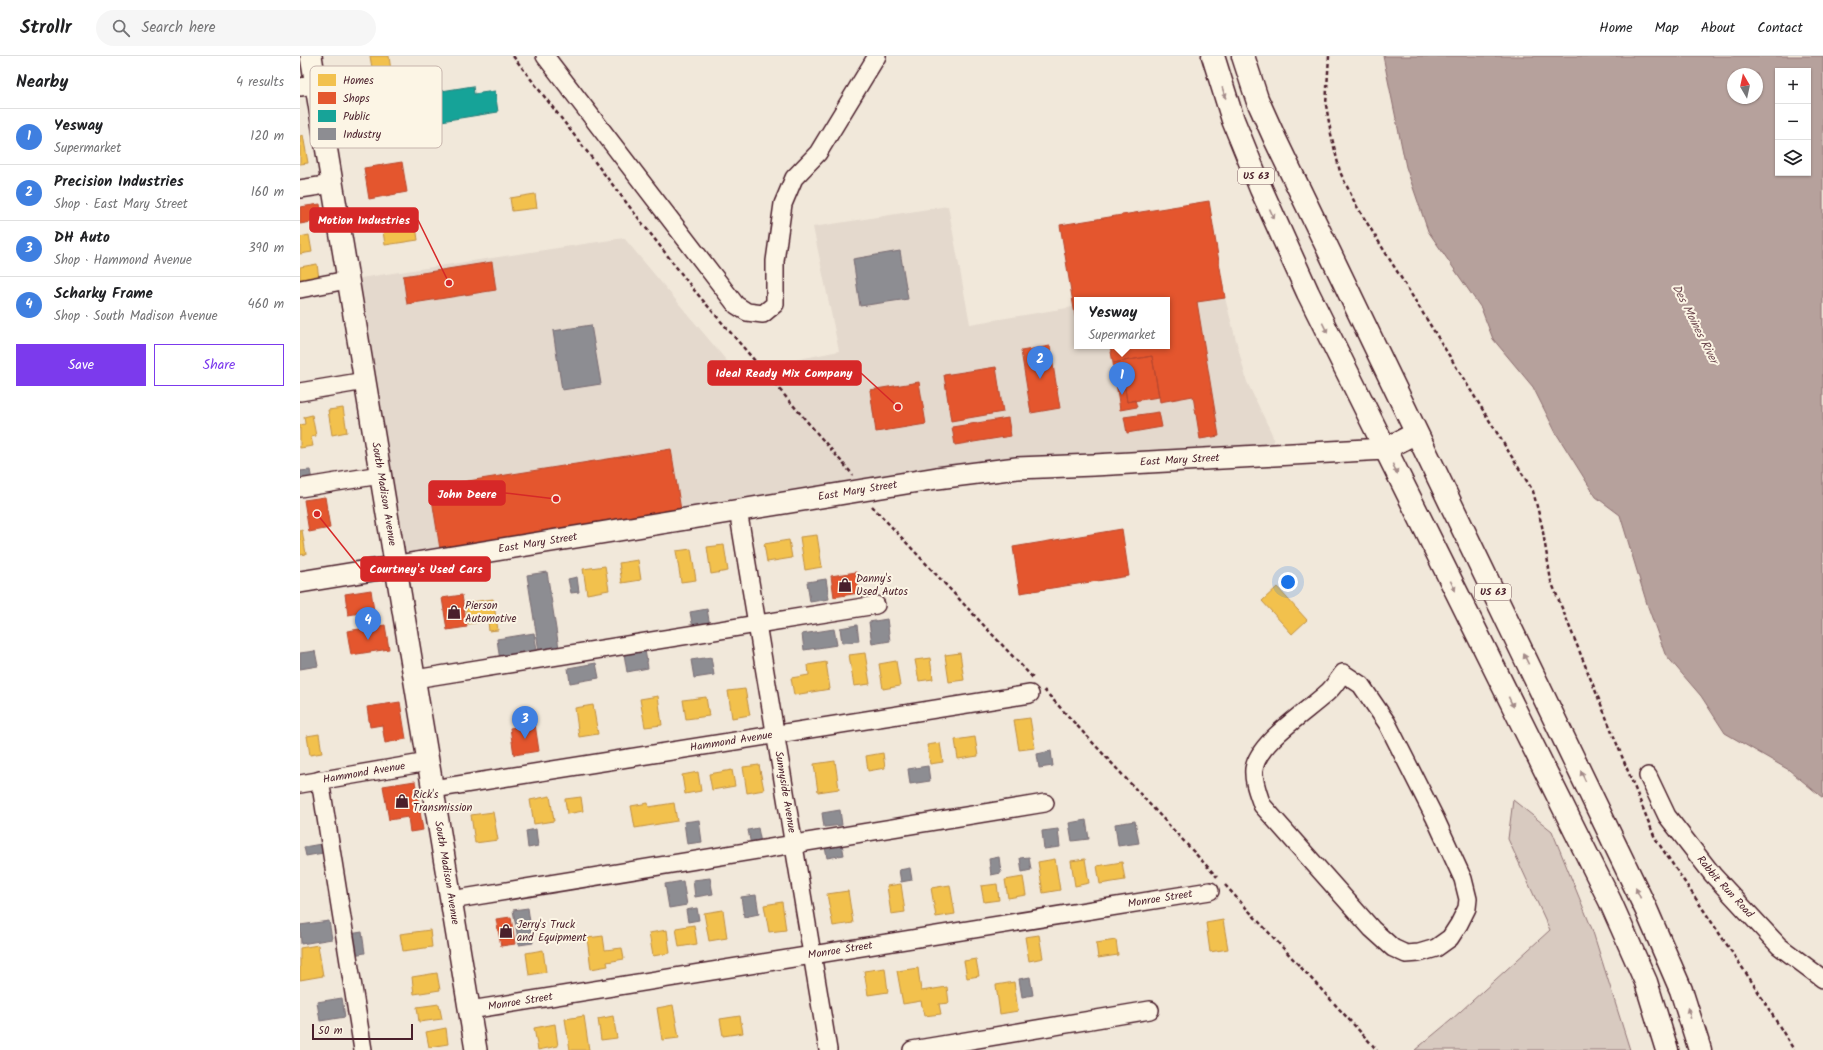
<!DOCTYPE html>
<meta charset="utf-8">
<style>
:root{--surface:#fff;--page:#f6f6f6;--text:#202124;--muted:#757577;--line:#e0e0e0;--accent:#7c3aed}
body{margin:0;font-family:Kalam,sans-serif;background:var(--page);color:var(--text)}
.controls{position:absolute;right:12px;top:12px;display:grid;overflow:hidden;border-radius:0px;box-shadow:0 1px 3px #0004}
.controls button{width:36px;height:36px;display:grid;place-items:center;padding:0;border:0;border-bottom:1px solid var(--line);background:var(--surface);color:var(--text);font:20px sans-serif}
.compass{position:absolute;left:1427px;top:12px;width:36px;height:36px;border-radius:50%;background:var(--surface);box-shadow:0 1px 3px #0004;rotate:351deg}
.scale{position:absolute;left:12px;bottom:10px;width:101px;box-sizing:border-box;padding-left:4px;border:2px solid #4a1f2b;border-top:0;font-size:11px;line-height:14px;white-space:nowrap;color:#4a1f2b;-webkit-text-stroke:3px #fcf5e5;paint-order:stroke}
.you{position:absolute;left:988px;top:526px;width:14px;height:14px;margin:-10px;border:3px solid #fff;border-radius:50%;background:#1a73e8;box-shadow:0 0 0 6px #1a73e833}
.badge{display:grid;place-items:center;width:26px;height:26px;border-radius:50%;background:var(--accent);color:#fff;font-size:13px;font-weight:700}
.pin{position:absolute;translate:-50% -33px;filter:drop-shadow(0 1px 2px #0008)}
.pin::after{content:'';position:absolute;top:21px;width:14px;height:12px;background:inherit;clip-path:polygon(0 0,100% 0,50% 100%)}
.popup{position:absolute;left:774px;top:241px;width:96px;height:52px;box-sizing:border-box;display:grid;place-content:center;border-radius:0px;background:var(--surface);filter:drop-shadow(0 1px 3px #0005);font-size:13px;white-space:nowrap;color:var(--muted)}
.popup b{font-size:15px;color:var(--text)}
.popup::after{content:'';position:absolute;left:50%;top:100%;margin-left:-8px;border:8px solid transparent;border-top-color:var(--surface)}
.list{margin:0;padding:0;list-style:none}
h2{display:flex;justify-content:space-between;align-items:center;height:52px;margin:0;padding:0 16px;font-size:17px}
h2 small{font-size:13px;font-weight:400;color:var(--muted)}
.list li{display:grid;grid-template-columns:26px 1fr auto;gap:12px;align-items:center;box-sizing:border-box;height:56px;padding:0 16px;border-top:1px solid var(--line)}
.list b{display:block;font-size:15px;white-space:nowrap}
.list p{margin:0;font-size:13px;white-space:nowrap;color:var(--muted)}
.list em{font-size:13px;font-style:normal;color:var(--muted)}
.actions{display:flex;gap:8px;padding:12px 16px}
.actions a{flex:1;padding:9px 0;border:1px solid var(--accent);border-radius:0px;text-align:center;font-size:14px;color:var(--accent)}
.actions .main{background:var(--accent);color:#fff}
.icon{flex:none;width:22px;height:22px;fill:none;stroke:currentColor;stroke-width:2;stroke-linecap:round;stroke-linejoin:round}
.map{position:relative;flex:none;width:1523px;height:994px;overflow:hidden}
header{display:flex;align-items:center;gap:24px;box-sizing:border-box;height:56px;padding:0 20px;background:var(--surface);border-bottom:1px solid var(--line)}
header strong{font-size:19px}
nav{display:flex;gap:22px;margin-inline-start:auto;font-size:14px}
.search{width:280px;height:36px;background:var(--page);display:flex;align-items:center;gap:10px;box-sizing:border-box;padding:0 14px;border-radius:22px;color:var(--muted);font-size:15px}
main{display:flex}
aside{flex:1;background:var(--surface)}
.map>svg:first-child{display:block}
</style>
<header>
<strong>Strollr</strong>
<div class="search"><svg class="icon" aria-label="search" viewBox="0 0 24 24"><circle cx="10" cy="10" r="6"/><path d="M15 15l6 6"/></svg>Search here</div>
<nav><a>Home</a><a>Map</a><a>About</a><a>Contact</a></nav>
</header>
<main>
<aside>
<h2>Nearby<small>4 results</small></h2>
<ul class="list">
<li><span class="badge" style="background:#3f7fe0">1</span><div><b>Yesway</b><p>Supermarket</p></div><em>120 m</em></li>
<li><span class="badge" style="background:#3f7fe0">2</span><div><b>Precision Industries</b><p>Shop · East Mary Street</p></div><em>160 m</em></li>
<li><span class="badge" style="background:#3f7fe0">3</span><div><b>DH Auto</b><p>Shop · Hammond Avenue</p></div><em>390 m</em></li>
<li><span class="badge" style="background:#3f7fe0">4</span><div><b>Scharky Frame</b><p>Shop · South Madison Avenue</p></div><em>460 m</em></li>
</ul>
<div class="actions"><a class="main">Save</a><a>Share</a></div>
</aside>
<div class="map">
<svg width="1523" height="994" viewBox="0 0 1523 994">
<rect width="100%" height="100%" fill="#f1e8da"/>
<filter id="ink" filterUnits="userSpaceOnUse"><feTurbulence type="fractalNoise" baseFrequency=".025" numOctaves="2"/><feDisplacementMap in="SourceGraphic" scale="8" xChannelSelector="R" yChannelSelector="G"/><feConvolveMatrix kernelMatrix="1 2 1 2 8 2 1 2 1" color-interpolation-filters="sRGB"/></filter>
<g filter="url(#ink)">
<path fill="#e4d9cd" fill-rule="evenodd" d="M 909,145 L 925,242 L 947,326 L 972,378 L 977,399 L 794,409 L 96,510 L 47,224 L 324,182 L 436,316 L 539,295 L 513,171 L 648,150 L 670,268 L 773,251 L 760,169 ZM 777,244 L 867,244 L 867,290 L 777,290 Z"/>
<path fill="#d8cac0" stroke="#917476" d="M 1213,744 L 1252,775 L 1292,873 L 1330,994 L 1115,994 L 1150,965 L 1250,874 L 1208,783 Z"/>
<path fill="#b6a19c" stroke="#8b6d6f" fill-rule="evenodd" d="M 1083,0 L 1523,0 L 1523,742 L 1489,714 L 1425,677 L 1401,640 L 1365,598 L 1347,548 L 1320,459 L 1296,441 L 1256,377 L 1233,331 L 1193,283 L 1181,252 L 1128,175 L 1106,111 ZM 1478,15 L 1508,15 L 1508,117 L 1478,117 ZM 1433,18 L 1457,18 L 1457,42 L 1433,42 Z"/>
<path fill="#f2c14e" stroke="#c09044" d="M 70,0 L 89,0 L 91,15 L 73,18 Z
M 3,79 L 8,107 L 0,108 L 0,80 Z
M 235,138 L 237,152 L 212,155 L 210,142 Z
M 115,163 L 118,184 L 85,189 L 82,168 Z
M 9,179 L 12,196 L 0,198 L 0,181 Z
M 17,208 L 19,223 L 0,226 L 0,211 Z
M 43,352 L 47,376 L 32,379 L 28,354 Z
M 12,359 L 16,380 L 11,381 L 13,390 L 0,392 L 0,369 L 5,368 L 4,361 Z
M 2,474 L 6,498 L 0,499 L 0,475 Z
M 517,479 L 522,511 L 505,514 L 500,481 Z
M 489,484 L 492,502 L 467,506 L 464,488 Z
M 424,489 L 428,515 L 411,518 L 407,491 Z
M 391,493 L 396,524 L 381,526 L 376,495 Z
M 338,504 L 341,524 L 322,527 L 319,507 Z
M 305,510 L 309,534 L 287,538 L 283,513 Z
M 977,531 L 1007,564 L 992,578 L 962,545 Z
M 193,543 L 198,574 L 189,575 L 188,565 L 168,568 L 165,547 Z
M 565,597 L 570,628 L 554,630 L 549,599 Z
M 660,597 L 664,624 L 649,626 L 645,599 Z
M 630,602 L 633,623 L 619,625 L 615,604 Z
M 596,605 L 600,630 L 583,633 L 579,608 Z
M 526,606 L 530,633 L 494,639 L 491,622 L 509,619 L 508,609 Z
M 445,633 L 450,659 L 432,662 L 428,635 Z
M 358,640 L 362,669 L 345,671 L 340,643 Z
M 406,641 L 409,660 L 386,663 L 383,644 Z
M 293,649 L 298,678 L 279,681 L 275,652 Z
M 730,662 L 735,692 L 719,694 L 714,664 Z
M 19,678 L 22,697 L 10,699 L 7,680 Z
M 675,681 L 678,700 L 658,703 L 655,684 Z
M 640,687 L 643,706 L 630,708 L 627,689 Z
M 583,697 L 585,712 L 568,715 L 566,700 Z
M 535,705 L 539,733 L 518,736 L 514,708 Z
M 459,709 L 464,734 L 447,737 L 443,711 Z
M 432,714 L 435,730 L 412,734 L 409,718 Z
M 398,716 L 401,735 L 385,738 L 382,719 Z
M 250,740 L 254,765 L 234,768 L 230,744 Z
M 281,741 L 283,755 L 267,758 L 265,743 Z
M 348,747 L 349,751 L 374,747 L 377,765 L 335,772 L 331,750 Z
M 193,756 L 198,784 L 175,787 L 171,759 Z
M 755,803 L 760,834 L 743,837 L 738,806 Z
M 785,803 L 789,827 L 775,830 L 771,805 Z
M 822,806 L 825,824 L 800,828 L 797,810 Z
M 723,821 L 726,839 L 708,842 L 705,824 Z
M 601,828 L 605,856 L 591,858 L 587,830 Z
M 697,828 L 699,844 L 684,846 L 681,830 Z
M 650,829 L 655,858 L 636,861 L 631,832 Z
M 548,835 L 553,867 L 533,870 L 527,838 Z
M 482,846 L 486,874 L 469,876 L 464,849 Z
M 423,854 L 427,882 L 409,885 L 404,857 Z
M 923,864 L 928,893 L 910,896 L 906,867 Z
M 394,869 L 397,888 L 379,891 L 376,872 Z
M 130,874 L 132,891 L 103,895 L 100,878 Z
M 367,874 L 370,897 L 353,900 L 349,877 Z
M 739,879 L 743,902 L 729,905 L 725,881 Z
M 303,880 L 305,894 L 322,892 L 324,903 L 307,906 L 308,910 L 291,913 L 287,882 Z
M 816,884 L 818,899 L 798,902 L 796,887 Z
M 18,889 L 23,920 L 0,924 L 0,892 Z
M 243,894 L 246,916 L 229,919 L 226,897 Z
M 676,903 L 679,920 L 667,922 L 664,905 Z
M 585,912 L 588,936 L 568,939 L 564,915 Z
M 618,912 L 621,935 L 647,931 L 649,947 L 639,948 L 641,958 L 624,960 L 621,945 L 603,948 L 597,915 Z
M 137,917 L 140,934 L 114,938 L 112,921 Z
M 714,926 L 718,955 L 700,958 L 696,929 Z
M 139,948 L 142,963 L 119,966 L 117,951 Z
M 373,949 L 379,982 L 362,984 L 357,952 Z
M 284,960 L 289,994 L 270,994 L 265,963 Z
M 313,960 L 317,982 L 301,984 L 298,963 Z
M 440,960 L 443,977 L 423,980 L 420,963 Z
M 255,968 L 258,990 L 238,994 L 234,972 Z
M 146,972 L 148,988 L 129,991 L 126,976 Z"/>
<path fill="#e4572e" stroke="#b6462d" d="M 102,106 L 107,136 L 69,143 L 64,112 Z
M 909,145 L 925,242 L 897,246 L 919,380 L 900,383 L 893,340 L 860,346 L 852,300 L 813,307 L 810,290 L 867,290 L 867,244 L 777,244 L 776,265 L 760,169 Z
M 20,148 L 23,164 L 0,168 L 0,151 Z
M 192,206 L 196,234 L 107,248 L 103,220 Z
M 750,290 L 760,352 L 731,357 L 721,295 Z
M 852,300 L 859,341 L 827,346 L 825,332 L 817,333 L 813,307 Z
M 696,311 L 703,356 L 651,365 L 644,319 Z
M 619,326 L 626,368 L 576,376 L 570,334 Z
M 825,332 L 827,346 L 835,344 L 837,351 L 820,354 L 817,333 Z
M 859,356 L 862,371 L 827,377 L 824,361 Z
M 708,362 L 711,380 L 655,389 L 652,371 Z
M 371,393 L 381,454 L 140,493 L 130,431 Z
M 25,441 L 30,472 L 9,476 L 4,444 Z
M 822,473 L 829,520 L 720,537 L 713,491 Z
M 556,516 L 559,537 L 534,541 L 531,520 Z
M 71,534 L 74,555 L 48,559 L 45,538 Z
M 162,539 L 167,571 L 147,574 L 142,542 Z
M 85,569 L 89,593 L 51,599 L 47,575 Z
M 100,646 L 106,683 L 85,687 L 82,669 L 70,671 L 67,651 Z
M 235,668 L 239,695 L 214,699 L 210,672 Z
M 115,725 L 123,774 L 110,776 L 108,761 L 89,764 L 83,730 Z
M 211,861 L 215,888 L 201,890 L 196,863 Z"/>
<path fill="#17a398" stroke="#267b77" d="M 173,30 L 174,38 L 195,35 L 198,56 L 97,72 L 94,51 L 130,45 L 129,37 Z"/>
<path fill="#8d8d92" stroke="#796c73" d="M 600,195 L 608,243 L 560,250 L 553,203 Z
M 291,269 L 301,328 L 262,334 L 253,275 Z
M 10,414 L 12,424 L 0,426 L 0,415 Z
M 247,516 L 259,592 L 239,595 L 227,519 Z
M 277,521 L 279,536 L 271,537 L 268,523 Z
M 526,523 L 529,543 L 510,546 L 507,526 Z
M 407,553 L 410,570 L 393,572 L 390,556 Z
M 587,563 L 590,585 L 572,588 L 569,566 Z
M 557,569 L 559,585 L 542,587 L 540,572 Z
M 534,573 L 537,589 L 504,594 L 502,578 Z
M 234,577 L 238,599 L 200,605 L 197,583 Z
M 345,594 L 348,612 L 327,616 L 324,598 Z
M 15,595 L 18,610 L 0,613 L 0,597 Z
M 411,601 L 414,619 L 394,622 L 391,604 Z
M 296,607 L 299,622 L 270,627 L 268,612 Z
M 751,695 L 753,710 L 739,712 L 737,698 Z
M 628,710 L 630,725 L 610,728 L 608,713 Z
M 540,754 L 542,769 L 524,771 L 522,757 Z
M 399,764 L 402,786 L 387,788 L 384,766 Z
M 786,764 L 789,783 L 772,785 L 769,767 Z
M 835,765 L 839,787 L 818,790 L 815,768 Z
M 458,772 L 461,787 L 451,789 L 448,774 Z
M 236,773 L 238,790 L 228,792 L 226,775 Z
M 758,773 L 760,791 L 744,793 L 742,775 Z
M 21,788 L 23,797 L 6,800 L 4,791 Z
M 542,788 L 544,799 L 527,802 L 525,791 Z
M 699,801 L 701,817 L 691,819 L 689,803 Z
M 729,801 L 731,814 L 722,816 L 720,802 Z
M 610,812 L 612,824 L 601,826 L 599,814 Z
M 410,822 L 413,838 L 395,841 L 393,824 Z
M 383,825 L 387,849 L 369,852 L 365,828 Z
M 456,839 L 459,858 L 444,861 L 441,841 Z
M 228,852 L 233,887 L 219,889 L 213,854 Z
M 397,852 L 399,864 L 388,866 L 386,854 Z
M 29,865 L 32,883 L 1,888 L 0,869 Z
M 62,876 L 65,897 L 53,899 L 50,878 Z
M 730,921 L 733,939 L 722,941 L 719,923 Z
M 42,942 L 45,961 L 20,965 L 17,946 Z"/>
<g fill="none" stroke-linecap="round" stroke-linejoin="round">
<defs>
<g id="minor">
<path d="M 245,0 L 436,249 L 447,256 L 463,258 L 475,248 L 475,205 L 483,148 L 494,122 L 518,97 L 577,0"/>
<path d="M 0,31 L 15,29"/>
<path d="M 0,133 L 32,128"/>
<path d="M 0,233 L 47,224"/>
<path d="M 0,336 L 65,325"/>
<path d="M 0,432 L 80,419"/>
<path id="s1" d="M 438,454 L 528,994"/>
<path d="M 1043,617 L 1061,629 L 1087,667 L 1135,762 L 1163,823 L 1168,843 L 1167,852 L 1159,868 L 1150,882 L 1136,892 L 1119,897 L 1106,898 L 1093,892 L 1072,873 L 962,749 C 958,737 953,726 954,713 C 958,685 1011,653 1030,634 C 1035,629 1039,622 1043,617 Z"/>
<path d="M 115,623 L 576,549"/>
<path id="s2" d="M 1348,720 L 1367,760 L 1413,819 L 1479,890 L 1523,923"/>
<path d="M 20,724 L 63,994"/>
<path id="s3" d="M 0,728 L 128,706"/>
<path id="s4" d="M 133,733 L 730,638"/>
<path d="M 151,844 L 745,747"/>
<path id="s5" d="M 170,954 L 910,835"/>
<path d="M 612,994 L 850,954"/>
</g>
<g id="major">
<path id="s6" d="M 11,0 L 176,994"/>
<path id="s7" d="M 0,526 L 637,422 L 717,412 L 794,409 L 1085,393 L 1116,377"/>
</g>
<path id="highway" d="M 913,0 L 933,64 L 961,133 L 1008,237 L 1310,845 L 1346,926 L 1367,994
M 943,0 L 957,43 L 975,83 L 1346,853 L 1381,934 L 1400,994"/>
</defs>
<use href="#minor" stroke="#4a1f2b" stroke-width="20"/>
<use href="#major" stroke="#4a1f2b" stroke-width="24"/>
<use href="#highway" stroke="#4a1f2b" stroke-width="25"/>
<path stroke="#4a1f2b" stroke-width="2.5" stroke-dasharray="4 3" stroke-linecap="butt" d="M 213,0 L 394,234 L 553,419
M 1029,0 L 1026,49 L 1031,78 L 1040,116 L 1056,149 L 1233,435 L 1242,470 L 1251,525 L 1355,782 L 1454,929 L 1494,994
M 572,450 L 734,623
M 744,634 L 917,821
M 925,829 L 1077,994"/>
<use href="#minor" stroke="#fcf5e5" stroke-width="17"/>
<use href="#major" stroke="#fcf5e5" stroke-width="21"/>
<use href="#highway" stroke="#fcf5e5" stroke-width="22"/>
</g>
<defs><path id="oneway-solid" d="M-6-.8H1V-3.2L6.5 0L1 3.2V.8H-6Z"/></defs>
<g fill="#a38a88">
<use href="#oneway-solid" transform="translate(924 37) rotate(72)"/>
<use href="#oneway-solid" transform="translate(972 158) rotate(66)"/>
<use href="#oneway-solid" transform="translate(1025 272) rotate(64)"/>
<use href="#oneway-solid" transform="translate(1095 413) rotate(64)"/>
<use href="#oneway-solid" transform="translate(1153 530) rotate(64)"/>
<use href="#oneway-solid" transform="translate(1226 603) rotate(-116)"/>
<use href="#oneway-solid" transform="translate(1211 646) rotate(64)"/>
<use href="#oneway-solid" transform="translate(1283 720) rotate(-115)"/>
<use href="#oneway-solid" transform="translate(1338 837) rotate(-115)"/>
<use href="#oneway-solid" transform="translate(1389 957) rotate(-107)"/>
</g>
</g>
<defs>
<symbol id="shop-bare" viewBox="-9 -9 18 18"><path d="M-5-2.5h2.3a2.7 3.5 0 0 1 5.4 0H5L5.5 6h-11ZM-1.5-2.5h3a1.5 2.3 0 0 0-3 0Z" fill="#4a1f2b" stroke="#fcf5e5" stroke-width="2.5" paint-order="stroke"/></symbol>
</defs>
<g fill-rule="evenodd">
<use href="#shop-bare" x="535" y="519" width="20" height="20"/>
<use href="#shop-bare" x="144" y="546" width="20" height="20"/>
<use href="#shop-bare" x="92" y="735" width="20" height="20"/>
<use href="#shop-bare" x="196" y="865" width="20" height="20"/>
</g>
<g text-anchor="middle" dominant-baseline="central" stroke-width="4" stroke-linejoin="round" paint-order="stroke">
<g fill="#fcf5e5" stroke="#7f5f63" stroke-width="1">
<rect x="938" y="112" width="36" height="16" rx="3"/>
<rect x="1175" y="528" width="36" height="16" rx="3"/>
</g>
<g font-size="10" font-weight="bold" fill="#4a1f2b">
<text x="956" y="120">US 63</text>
<text x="1193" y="536">US 63</text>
</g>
<g font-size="11" fill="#4a1f2b" stroke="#fcf5e5">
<text stroke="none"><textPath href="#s7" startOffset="889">East Mary Street</textPath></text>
<text stroke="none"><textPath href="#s7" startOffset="565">East Mary Street</textPath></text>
<text stroke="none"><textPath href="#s6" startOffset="444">South Madison Avenue</textPath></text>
<text stroke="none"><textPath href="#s7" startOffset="241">East Mary Street</textPath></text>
<text stroke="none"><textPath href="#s4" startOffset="302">Hammond Avenue</textPath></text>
<text stroke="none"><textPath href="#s3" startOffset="65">Hammond Avenue</textPath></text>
<text stroke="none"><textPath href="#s1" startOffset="286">Sunnyside Avenue</textPath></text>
<text stroke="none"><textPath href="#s6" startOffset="828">South Madison Avenue</textPath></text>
<text stroke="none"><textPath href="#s2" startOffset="136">Rabbit Run Road</textPath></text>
<text stroke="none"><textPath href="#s5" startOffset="699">Monroe Street</textPath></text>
<text stroke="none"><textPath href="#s5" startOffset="375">Monroe Street</textPath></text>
<text stroke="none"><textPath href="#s5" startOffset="51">Monroe Street</textPath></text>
</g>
<g font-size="11" fill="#4a1f2b" stroke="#fcf5e5" text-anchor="start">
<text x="556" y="523">Danny's<tspan x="556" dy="13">Used Autos</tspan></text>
<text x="165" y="550">Pierson<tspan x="165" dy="13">Automotive</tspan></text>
<text x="113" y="739">Rick's<tspan x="113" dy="13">Transmission</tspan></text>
<text x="217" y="869">Jerry's Truck<tspan x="217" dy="13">and Equipment</tspan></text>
</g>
<g font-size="12" font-style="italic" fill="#704c53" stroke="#fcf5e5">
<text transform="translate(1395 268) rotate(63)">Des Moines River</text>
</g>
</g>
<rect x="10" y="10" width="132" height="82" rx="6" fill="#fcf5e5" stroke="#c7b5ad" stroke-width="1"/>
<rect x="18" y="18" width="18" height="12" fill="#f2c14e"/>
<rect x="18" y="36" width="18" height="12" fill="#e4572e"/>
<rect x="18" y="54" width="18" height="12" fill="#17a398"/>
<rect x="18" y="72" width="18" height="12" fill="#8d8d92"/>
<g font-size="11" fill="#4a1f2b">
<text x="43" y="28">Homes</text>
<text x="43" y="46">Shops</text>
<text x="43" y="64">Public</text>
<text x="43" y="82">Industry</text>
</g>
<path fill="none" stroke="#d62828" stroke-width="1.5" d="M149 227L118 164M598 351L561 317M256 443L205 437M17 458L61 513"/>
<g fill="#d62828" stroke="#fcf5e5" stroke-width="1.5">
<circle cx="149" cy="227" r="4"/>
<circle cx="598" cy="351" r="4"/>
<circle cx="256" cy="443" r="4"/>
<circle cx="17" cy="458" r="4"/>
</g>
<g fill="#d62828" stroke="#d62828" stroke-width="1.5">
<rect x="10" y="152" width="108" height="24" rx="4"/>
<rect x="408" y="305" width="153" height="24" rx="4"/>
<rect x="129" y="425" width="76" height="24" rx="4"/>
<rect x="61" y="501" width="129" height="24" rx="4"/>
</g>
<g font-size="12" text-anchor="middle" font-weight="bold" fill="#fff">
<text x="64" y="168">Motion Industries</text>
<text x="484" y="321">Ideal Ready Mix Company</text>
<text x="167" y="442">John Deere</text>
<text x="126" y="517">Courtney's Used Cars</text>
</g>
</svg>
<div class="controls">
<button>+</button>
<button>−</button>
<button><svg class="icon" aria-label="layers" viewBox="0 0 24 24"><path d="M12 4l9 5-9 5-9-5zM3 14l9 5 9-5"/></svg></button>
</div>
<svg class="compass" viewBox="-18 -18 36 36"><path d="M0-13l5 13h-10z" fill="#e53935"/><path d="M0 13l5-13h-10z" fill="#757577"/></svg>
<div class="scale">50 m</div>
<div class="you"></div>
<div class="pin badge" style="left:822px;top:339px;background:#3f7fe0">1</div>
<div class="popup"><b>Yesway</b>Supermarket</div>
<div class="pin badge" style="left:740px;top:323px;background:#3f7fe0">2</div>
<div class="pin badge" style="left:225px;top:683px;background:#3f7fe0">3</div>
<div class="pin badge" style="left:68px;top:584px;background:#3f7fe0">4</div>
</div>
</main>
